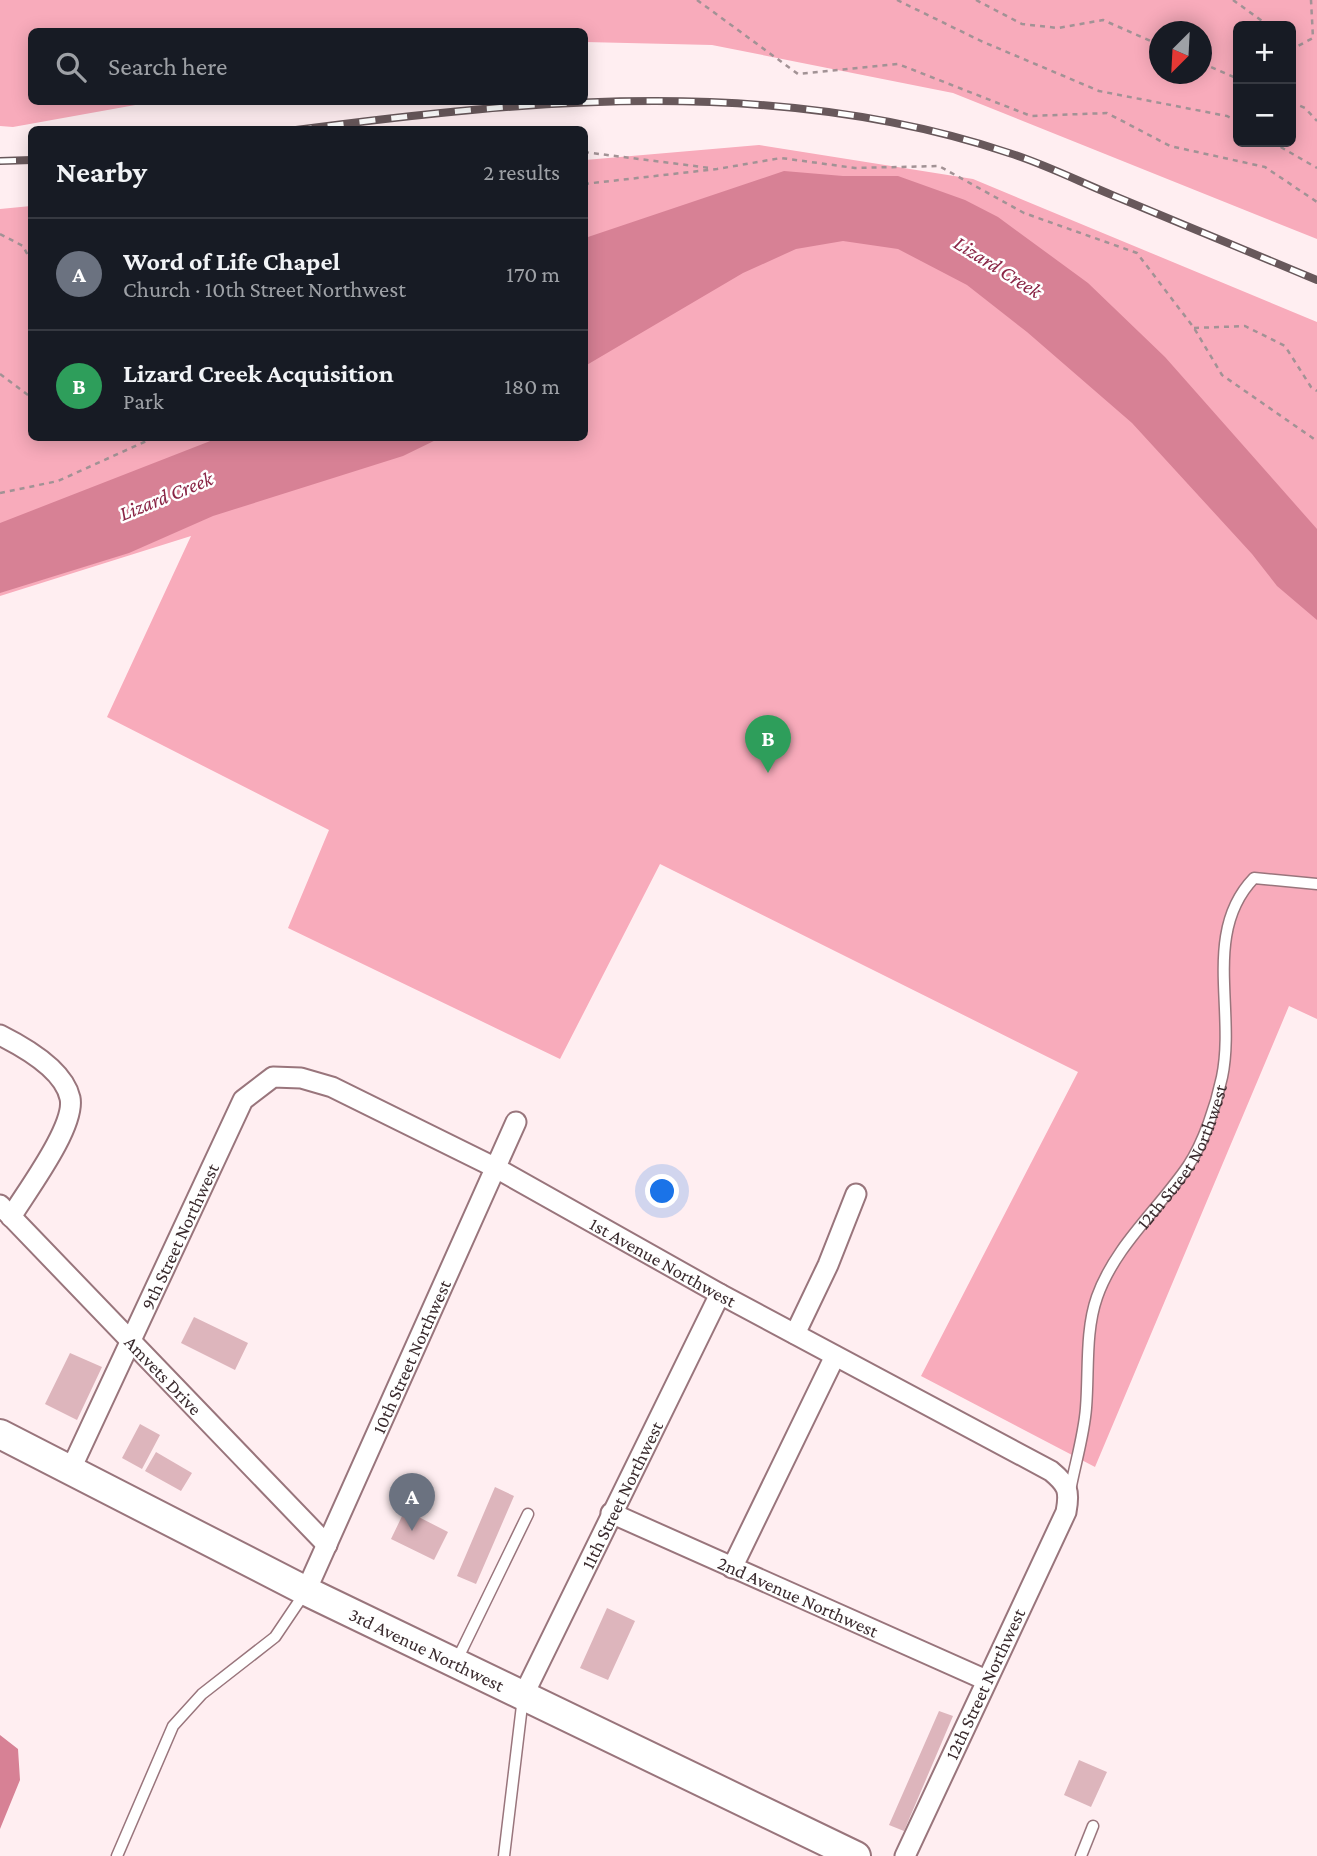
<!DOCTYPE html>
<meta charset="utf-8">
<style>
:root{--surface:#171b24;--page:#20242c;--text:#f1f3f6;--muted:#9ea1a6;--line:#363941;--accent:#cb3d6a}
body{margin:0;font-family:"Crimson Pro",serif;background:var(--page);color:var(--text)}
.controls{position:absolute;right:21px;top:21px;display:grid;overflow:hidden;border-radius:10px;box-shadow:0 4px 18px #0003}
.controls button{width:63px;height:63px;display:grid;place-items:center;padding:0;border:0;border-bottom:2px solid var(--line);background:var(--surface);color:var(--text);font:35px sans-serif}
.compass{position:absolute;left:1149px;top:21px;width:63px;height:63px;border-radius:50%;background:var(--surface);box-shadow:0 4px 18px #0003;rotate:204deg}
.you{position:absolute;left:663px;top:1192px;width:24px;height:24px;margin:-18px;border:5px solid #fff;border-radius:50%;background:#1a73e8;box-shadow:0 0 0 10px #1a73e833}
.badge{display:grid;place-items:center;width:46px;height:46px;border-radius:50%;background:var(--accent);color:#fff;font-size:23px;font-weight:700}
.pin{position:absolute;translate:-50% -58px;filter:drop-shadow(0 2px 4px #0008)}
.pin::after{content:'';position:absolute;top:37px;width:24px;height:21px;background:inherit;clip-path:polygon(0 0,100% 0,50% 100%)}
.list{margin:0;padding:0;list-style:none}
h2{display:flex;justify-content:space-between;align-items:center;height:91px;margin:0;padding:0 28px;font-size:30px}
h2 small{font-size:23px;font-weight:400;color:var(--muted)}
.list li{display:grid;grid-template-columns:46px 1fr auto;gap:21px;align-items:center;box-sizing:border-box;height:112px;padding:0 28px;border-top:2px solid var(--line)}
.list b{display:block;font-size:26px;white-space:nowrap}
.list p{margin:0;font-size:23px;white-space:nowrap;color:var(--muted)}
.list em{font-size:23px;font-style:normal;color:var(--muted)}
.icon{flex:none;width:38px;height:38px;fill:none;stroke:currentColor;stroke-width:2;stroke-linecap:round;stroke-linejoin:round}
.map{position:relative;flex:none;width:1317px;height:1856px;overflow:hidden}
.search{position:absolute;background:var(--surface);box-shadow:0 4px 18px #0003;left:28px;top:28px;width:560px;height:77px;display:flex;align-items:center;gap:18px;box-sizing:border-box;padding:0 24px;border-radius:10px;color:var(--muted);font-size:26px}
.panel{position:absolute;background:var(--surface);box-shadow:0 4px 18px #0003;left:28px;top:126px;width:560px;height:315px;border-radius:10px}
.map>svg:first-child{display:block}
</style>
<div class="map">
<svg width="1317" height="1856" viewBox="0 0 1317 1856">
<rect width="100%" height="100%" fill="#ffeef1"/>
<path fill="#f8abbb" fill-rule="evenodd" d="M 0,0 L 1317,0 L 1317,239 L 953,93 L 712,45 L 585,42 L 584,32 L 32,32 L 32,102 L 152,102 L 13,127 L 0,126 ZM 1238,26 L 1291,26 L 1291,142 L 1238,142 ZM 1160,32 L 1202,32 L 1202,74 L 1160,74 Z
M 759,145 L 973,179 L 1317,322 L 1317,1019 L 1289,1006 L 1095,1467 L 921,1376 L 1078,1072 L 660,864 L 560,1059 L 288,928 L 329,830 L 107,717 L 191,536 L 0,596 L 0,209 L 31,206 L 32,438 L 584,438 L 585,160 Z"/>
<path fill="#d78195" d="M 784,171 L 843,176 L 898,176 L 965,200 L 998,217 L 1088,283 L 1165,357 L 1317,529 L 1317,620 L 1277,586 L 1252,554 L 1132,423 L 1027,332 L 967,285 L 898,249 L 843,241 L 796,249 L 743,273 L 585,366 L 585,238 Z
M 218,438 L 440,438 L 403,456 L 213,516 L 129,553 L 0,593 L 0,523 Z
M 0,1735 L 18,1749 L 20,1780 L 0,1829 Z"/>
<path fill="#ddb5bc" d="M 194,1317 L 248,1343 L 235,1370 L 181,1343 Z
M 70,1353 L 102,1367 L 77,1420 L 45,1404 Z
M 140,1424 L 160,1435 L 142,1469 L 122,1458 Z
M 156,1452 L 192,1473 L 181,1491 L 145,1471 Z
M 495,1487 L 514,1496 L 476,1584 L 457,1576 Z
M 405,1510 L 448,1532 L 434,1560 L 391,1539 Z
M 607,1608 L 635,1621 L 608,1680 L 580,1668 Z
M 939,1711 L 953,1716 L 904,1831 L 889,1825 Z
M 1079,1760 L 1107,1772 L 1091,1807 L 1064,1795 Z"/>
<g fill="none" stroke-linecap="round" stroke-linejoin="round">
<defs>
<g id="service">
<path id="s1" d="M 1070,1491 C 1075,1464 1084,1435 1086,1408 C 1089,1372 1085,1331 1097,1297 C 1115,1246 1158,1210 1188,1166 C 1204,1142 1216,1105 1222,1077 C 1236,1010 1202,932 1254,878 L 1317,884"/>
<path d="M 456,1662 L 528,1514"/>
<path d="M 117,1856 L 173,1726 L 202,1694 L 275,1637 L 304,1594"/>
<path d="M 504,1856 L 523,1697"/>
<path d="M 1081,1856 L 1093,1826"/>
</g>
<g id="minor">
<path d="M 0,1035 C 24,1047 64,1070 70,1098 C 76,1126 26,1192 11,1217"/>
<path id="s2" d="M 0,1205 L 327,1545"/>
<path d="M 795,1334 L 828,1265 L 856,1194"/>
<path id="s3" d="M 70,1471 L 243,1100 L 273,1077 L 301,1078 L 332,1087 L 496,1168 L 720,1294 L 1051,1471 C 1068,1485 1070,1491 1066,1512 L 905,1856"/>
<path id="s4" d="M 611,1513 L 986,1680"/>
<path d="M 732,1568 L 835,1356"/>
<path id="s5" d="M 306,1591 L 516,1122"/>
<path id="s6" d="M 523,1696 L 720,1294"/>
</g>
<g id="secondary">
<path id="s7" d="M 0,1434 L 306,1591 L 856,1856"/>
</g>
</defs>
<use href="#service" stroke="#99757c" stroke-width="13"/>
<use href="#minor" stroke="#99757c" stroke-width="23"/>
<use href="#secondary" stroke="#99757c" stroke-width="32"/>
<path stroke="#a29295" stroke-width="2.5" stroke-dasharray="5 5" stroke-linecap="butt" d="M 697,0 L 798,74 L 898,64 L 1031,116 L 1107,113 L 1170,146 L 1265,167 L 1317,202
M 897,0 L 981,41 L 1099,91 L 1227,116 L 1238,122
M 976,0 L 1022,24 L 1058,28 L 1103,20 L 1160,45
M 1233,0 L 1269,26
M 1291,42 L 1296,47 L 1313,38 L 1311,0
M 1202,63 L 1238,79
M 1291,102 L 1305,108 L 1317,121
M 1272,142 L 1317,168
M 584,152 L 710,168
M 584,184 L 717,169 L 781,158 L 855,168 L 939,166 L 1024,213 L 1137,253 L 1194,328 L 1222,375 L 1317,441
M 0,234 L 23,246 L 32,263
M 1194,328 L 1245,326 L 1285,346 L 1311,387 L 1317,391
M 0,374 L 32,398
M 0,493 L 58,481 L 153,438"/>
<use href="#service" stroke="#fff" stroke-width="10"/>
<use href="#minor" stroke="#fff" stroke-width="19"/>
<use href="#secondary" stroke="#fff" stroke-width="28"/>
<defs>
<path id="rail" d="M 296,130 C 532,99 779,76 1009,153 C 1044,164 1078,181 1112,195 C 1180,223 1249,252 1317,280
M 0,161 L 32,160"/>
</defs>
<use href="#rail" stroke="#68585b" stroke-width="8"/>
<use href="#rail" stroke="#fff" stroke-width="5" stroke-dasharray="16" stroke-linecap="butt"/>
</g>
<g text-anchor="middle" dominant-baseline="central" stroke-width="5" stroke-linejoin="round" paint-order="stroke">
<g font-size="19" fill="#392a2d" stroke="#fff">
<text stroke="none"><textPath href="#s1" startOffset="362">12th Street Northwest</textPath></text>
<text stroke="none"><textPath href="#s3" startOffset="259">9th Street Northwest</textPath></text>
<text stroke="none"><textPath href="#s3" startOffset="882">1st Avenue Northwest</textPath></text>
<text stroke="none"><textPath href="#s5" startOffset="257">10th Street Northwest</textPath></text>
<text stroke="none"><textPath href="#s2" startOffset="236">Amvets Drive</textPath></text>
<text stroke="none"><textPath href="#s6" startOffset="224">11th Street Northwest</textPath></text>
<text stroke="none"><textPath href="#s4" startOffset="205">2nd Avenue Northwest</textPath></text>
<text stroke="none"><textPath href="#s7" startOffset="478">3rd Avenue Northwest</textPath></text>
<text transform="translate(985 1684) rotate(-65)">12th Street Northwest</text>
</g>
<g font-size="21" font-style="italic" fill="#892445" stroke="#fff">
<text transform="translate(998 267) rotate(32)">Lizard Creek</text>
<text transform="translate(166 496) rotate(-22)">Lizard Creek</text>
</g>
</g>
</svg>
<div class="controls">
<button>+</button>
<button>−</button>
</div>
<svg class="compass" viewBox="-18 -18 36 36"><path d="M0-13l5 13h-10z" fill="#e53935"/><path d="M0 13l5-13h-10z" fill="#9ea1a6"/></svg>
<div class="you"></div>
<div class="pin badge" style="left:412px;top:1531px;background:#6b7280">A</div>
<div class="pin badge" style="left:768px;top:773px;background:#2e9e5b">B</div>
<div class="search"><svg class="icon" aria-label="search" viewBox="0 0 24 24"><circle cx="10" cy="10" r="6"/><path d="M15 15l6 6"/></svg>Search here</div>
<section class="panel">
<h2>Nearby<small>2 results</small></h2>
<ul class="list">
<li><span class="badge" style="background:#6b7280">A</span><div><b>Word of Life Chapel</b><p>Church · 10th Street Northwest</p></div><em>170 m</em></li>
<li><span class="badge" style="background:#2e9e5b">B</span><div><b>Lizard Creek Acquisition</b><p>Park</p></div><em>180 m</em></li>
</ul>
</section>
</div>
